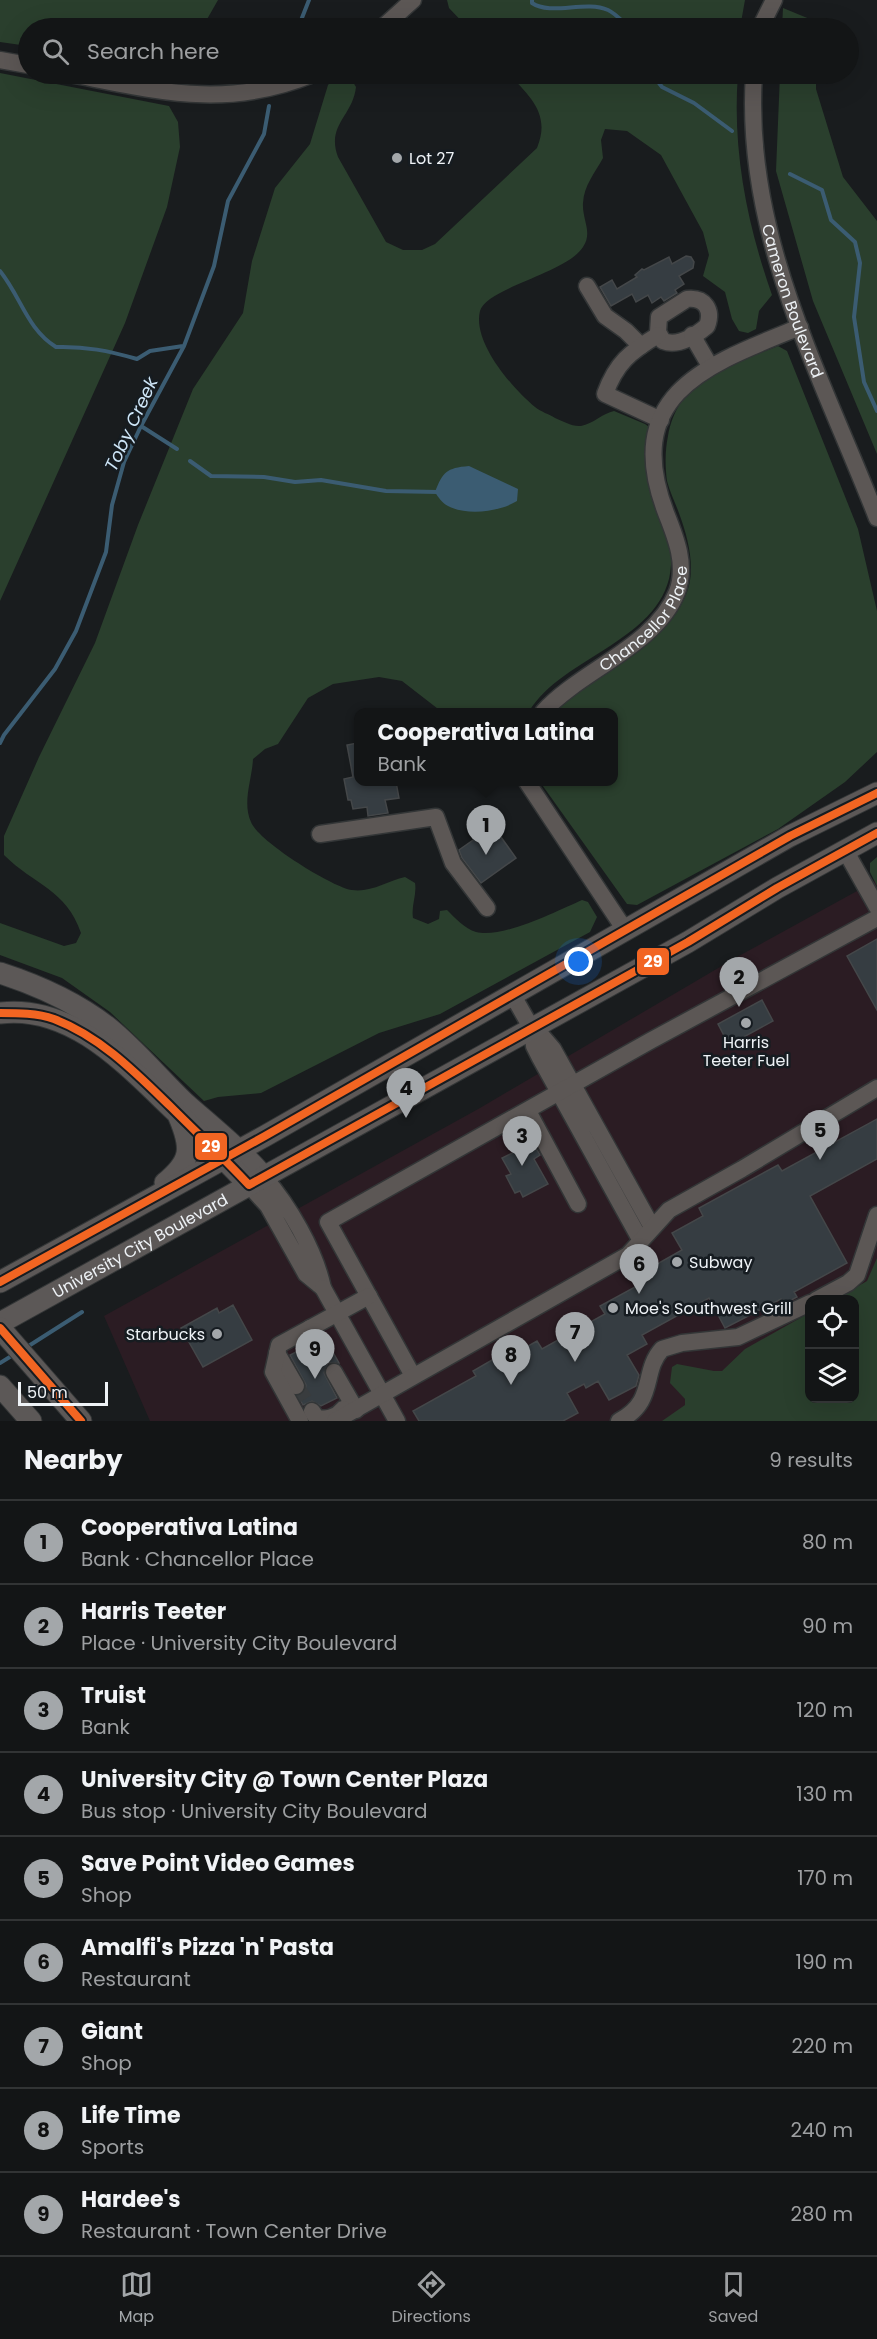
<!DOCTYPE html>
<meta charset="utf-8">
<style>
:root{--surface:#131516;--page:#202223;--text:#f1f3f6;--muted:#9d9fa1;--line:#323435;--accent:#a3a7aa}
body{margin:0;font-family:Poppins,sans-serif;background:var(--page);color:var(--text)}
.controls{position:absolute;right:18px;bottom:18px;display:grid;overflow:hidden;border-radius:12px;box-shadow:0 6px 24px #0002}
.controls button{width:54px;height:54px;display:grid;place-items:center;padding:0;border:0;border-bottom:2px solid var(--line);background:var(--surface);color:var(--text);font:30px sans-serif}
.scale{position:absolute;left:18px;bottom:15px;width:90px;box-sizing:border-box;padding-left:6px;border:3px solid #eef2f6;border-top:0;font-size:16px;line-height:21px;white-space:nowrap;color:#eef2f6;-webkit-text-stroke:4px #161c21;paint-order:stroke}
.you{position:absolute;left:579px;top:962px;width:21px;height:21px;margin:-15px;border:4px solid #fff;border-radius:50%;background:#1a73e8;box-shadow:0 0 0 9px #1a73e833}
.badge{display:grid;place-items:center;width:39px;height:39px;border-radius:50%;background:var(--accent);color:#111;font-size:20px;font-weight:700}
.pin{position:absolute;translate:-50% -50px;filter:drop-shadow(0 2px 3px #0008)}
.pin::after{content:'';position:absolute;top:32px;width:21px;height:18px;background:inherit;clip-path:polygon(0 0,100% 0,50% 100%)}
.popup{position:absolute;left:354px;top:708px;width:264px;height:78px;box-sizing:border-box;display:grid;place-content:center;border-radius:12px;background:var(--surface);filter:drop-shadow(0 2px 4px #0005);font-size:20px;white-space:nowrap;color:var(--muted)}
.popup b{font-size:22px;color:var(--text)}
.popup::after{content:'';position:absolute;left:50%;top:100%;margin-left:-12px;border:12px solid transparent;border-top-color:var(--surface)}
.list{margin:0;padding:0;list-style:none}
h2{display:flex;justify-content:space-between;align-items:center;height:78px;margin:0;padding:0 24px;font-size:26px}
h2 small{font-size:20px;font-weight:400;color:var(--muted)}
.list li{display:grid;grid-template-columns:39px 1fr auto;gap:18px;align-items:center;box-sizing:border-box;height:84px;padding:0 24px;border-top:2px solid var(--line)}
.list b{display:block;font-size:22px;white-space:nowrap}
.list p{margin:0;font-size:20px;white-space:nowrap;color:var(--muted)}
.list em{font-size:20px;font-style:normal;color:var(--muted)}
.icon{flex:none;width:33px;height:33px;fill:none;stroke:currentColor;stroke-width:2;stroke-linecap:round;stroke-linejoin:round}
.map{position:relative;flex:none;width:877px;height:1421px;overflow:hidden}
.search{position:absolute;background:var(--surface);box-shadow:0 6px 24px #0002;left:18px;right:18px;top:18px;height:66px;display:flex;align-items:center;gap:15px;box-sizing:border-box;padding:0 21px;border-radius:33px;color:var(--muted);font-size:22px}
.sheet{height:834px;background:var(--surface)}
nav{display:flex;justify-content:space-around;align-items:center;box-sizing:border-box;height:84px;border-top:2px solid var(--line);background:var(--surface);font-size:16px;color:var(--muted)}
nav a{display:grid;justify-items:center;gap:3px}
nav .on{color:var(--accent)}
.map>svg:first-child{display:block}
</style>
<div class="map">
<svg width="877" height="1421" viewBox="0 0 877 1421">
<rect width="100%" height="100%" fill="#191c1e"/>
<path fill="#2b1c23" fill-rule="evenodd" d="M 877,880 L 877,1421 L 150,1421 L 104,1316 L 480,1108 L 737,957 ZM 810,1300 L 854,1300 L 854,1398 L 810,1398 Z"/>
<path fill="#2a3f2d" d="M 0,0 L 218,0 L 202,28 L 28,28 L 28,46 L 0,42 Z
M 447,0 L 745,0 L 740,28 L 468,28 L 449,8 Z
M 783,8 L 817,22 L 817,28 L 782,28 Z
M 0,73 L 169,106 L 178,122 L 180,147 L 167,207 L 125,323 L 0,601 Z
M 509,74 L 738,74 C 732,149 747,224 772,295 L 759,311 L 756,329 L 748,333 L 739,331 L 732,319 L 725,292 L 703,276 L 709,255 L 703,232 L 661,155 L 627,131 L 605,129 L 601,140 L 603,158 C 595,173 584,185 583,203 C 582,220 593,232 583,247 C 567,273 486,288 480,311 C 472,342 513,389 535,407 C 541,412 549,414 555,418 C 563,421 572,427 581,426 C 593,424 603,413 614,411 L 645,424 L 652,429 C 652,449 651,470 653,489 C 656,514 673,539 671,565 C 667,640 561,656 529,712 L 442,712 L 402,681 L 379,677 L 333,684 L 308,698 L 278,744 L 265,749 L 253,759 C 252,780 242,802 251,822 C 258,841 332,887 352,890 C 370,893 388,881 405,877 L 415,883 C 417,895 411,905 413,918 L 428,924 L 439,919 L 440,911 L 447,910 C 454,917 465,929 476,932 C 502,939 557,911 582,900 L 588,902 L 597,917 L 590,932 L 440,1014 L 379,1033 L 261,1093 L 218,1097 L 204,1101 L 110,1012 L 62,978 L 0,955 L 0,923 L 64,946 L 76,943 L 81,933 C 66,889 34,885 4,855 L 4,836 L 39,757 L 95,643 L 138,525 L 193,389 L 243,313 L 252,261 L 275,188 L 310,144 L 328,85 L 335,77 C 345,76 351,78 356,87 C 353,116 326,125 338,157 L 386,242 L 403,250 L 422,250 L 435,244 L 537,148 C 551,114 530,97 509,74 Z
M 780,74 L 816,74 L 816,89 L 843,177 L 877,221 L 877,454 L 813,301 L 776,171 Z
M 778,346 L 787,351 L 858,529 L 877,611 L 877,752 L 845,782 L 778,829 L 637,905 L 627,904 L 540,782 L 614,782 L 614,712 L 554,712 C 598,672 665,650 687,592 C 696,568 688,538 680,516 C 676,504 670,493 667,481 C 665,466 665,450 668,436 C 679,377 728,366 778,346 Z
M 877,857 L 877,886 L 870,872 L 870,863 Z
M 877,1258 L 877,1421 L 662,1421 L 685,1405 L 685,1399 L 670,1383 L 672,1367 L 677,1364 L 714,1371 L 722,1371 L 745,1349 L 809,1313 L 810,1398 L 854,1398 L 854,1300 L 836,1299 L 867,1281 Z"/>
<path fill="#3b5c72" d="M 469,466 L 518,489 L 517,501 C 499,512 467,516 448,506 C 442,503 438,497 435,492 C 443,472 446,468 469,466 Z"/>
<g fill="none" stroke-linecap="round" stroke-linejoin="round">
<path stroke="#3b5c72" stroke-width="4" d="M 532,0 L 532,3 C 551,16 585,0 608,10 C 615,13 624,23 630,28
M 298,28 L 309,0
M 652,74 L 662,87 L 694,103 L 732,131
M 790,174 L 822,190 L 831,220 L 855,242 L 860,263 L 854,317 L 864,382 L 877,411
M 0,271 C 21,297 27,329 56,347 C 85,346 109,351 137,359 L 150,351 L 183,346
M 141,426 L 177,449
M 190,461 L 211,476 L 264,477 L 295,482 L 321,480 L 386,491 L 438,492
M 0,743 L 4,735 L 55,669 L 76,631 L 106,552 L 112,505 L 124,462 L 141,426 L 184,346 L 214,266 L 228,201 L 264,134 L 269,106
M 27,1347 L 82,1312
M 0,1363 L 13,1355"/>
</g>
<path fill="#363d42" stroke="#444749" stroke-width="1.5" d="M 686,256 L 691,257 L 694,262 L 693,268 L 679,276 L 684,284 L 675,290 L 677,293 L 664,301 L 661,297 L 652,303 L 648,295 L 636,302 L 632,294 L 611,306 L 600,287 L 612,280 L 617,289 L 637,277 L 635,275 L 642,269 L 644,270 L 669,257 L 672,264 Z
M 358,743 L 358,782 L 396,782 L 399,798 L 385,800 L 388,813 L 368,816 L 367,807 L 353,809 L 351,800 L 348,800 L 344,779 L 353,777 L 347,745 Z
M 493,826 L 516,858 L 481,883 L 462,858 L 459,850 Z
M 877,939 L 877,1010 L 847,956 Z
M 762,1000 L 773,1021 L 729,1045 L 718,1024 Z
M 877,1119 L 877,1159 L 810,1196 L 847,1263 L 794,1292 L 797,1297 L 784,1304 L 781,1299 L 725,1328 L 709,1298 L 642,1335 L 647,1344 L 627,1355 L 639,1375 L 636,1386 L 609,1400 L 598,1381 L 586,1388 L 584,1384 L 567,1393 L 578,1413 L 563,1421 L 419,1421 L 413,1411 L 476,1376 L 473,1371 L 504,1353 L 507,1358 L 537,1341 L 542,1349 L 605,1314 L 600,1306 L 648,1280 L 643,1272 L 682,1250 L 672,1233 L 703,1216 L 699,1208 L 778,1165 L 782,1171 Z
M 533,1143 L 540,1155 L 534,1159 L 548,1184 L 523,1197 L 520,1191 L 515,1193 L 506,1176 L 511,1174 L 502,1158 Z
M 233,1305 L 252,1340 L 203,1367 L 181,1328 L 217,1308 L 219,1313 Z
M 329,1345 L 339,1363 L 328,1363 L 324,1373 L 337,1398 L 321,1406 L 312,1401 L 303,1405 L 298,1396 L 305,1392 L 306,1385 L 290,1355 L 308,1346 L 314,1353 L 324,1353 Z"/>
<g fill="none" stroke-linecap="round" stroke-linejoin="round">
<path stroke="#393c3e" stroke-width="16" stroke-dasharray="16 8" stroke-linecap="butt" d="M 319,1344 L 334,1372
M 296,1386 L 312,1411"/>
<defs>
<g id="minor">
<path d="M 382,28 L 413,0"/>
<path d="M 760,28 L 774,0"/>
<path d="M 0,60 L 28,65"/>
<path d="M 70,74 C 158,91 225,110 313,74"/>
<path id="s1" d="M 754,74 C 743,234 821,374 877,518"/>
<path d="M 587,286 L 605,316 L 626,331 L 641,346"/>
<path d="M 687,299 C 705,297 713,310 707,326 C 695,336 678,347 663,341 L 658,332 L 659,317 Z"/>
<path d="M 658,335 C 630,352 616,363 605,394 L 661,420"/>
<path d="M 692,335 L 710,366"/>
<path id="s2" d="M 543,712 C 581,670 656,646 677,592 C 687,565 676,538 666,513 C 620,393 709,364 800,327"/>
<path d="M 527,782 L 625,930"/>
<path d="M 320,834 L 436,817 L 453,863 L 487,908"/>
<path d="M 845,850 L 877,907"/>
<path d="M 512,994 L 532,1029"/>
<path d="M 528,1111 L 578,1204"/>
<path d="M 249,1185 L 268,1206 L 306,1274 L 323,1288 C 315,1250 289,1206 264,1177"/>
<path d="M 641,1241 L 540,1058 L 534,1046 L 532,1029 L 541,1035 L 553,1049 L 652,1227"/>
<path d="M 323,1288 L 397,1421"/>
<path d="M 816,1300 L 848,1283 L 857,1275 L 877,1215"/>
<path d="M 310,1328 L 319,1344"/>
<path d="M 277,1353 L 296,1386"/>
<path d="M 334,1372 L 356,1410"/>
<path d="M 413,1376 L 328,1222 L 650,1041 L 877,918"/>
<path d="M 312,1411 L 316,1417 C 325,1421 337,1417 343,1409"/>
<path d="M 300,1421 L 273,1372 L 279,1345 L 369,1296"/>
<path d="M 335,1421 L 628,1255 L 669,1210 L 742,1169 L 877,1088"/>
<path d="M 619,1421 C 657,1401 641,1372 662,1349 L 682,1343 L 738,1337 L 810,1303"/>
</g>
<g id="major">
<path d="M 0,973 C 40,986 76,1002 109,1028 C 136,1050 159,1078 184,1102 C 212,1127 239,1148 264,1177"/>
<path d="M 0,1013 C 74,1004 129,1068 178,1114 C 202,1137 226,1160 249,1185"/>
<path d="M 165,1183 C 192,1161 192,1148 179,1117"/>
<path d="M 0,1282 L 265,1136 L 790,836 L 877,793"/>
<path id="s3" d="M 0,1323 L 688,942 L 777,888 L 877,833"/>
<path d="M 0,1328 L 81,1421"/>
<path d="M 0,1386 L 31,1421"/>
</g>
</defs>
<use href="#minor" stroke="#333637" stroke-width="19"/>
<use href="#major" stroke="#333637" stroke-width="23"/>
<use href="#minor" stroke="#5c5755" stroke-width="16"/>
<use href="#major" stroke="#5c5857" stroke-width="21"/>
<defs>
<path id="bus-1" d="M 0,1013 C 18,1013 37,1013 54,1019 C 101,1037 136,1073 171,1107 C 197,1133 224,1158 249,1185 L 688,942 L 777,888 L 877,833
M 0,1282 L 265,1136 L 790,836 L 877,793
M 0,1328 L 81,1421"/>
</defs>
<use href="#bus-1" stroke="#161c21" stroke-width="12"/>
<use href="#bus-1" stroke="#f26522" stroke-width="8"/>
</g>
<g fill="#a3a7aa" stroke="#161c21" stroke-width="2">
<circle cx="397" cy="158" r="6"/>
<circle cx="746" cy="1023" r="6"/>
<circle cx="677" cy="1262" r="6"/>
<circle cx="613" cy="1308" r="6"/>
<circle cx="217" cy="1334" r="6"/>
</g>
<g text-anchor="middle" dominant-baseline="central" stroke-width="5" stroke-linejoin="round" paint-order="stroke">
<g font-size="16" fill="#eef2f6" stroke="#161c21" text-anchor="start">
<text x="409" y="158">Lot 27</text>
<text x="746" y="1042" text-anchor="middle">Harris<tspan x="746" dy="18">Teeter Fuel</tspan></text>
<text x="689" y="1262">Subway</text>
<text x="625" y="1308">Moe's Southwest Grill</text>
<text x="205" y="1334" text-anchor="end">Starbucks</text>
</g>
<g font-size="16" fill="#eef2f6" stroke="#161c21">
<text stroke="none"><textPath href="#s1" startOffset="232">Cameron Boulevard</textPath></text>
<text stroke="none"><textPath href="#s2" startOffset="141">Chancellor Place</textPath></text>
<text stroke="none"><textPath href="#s3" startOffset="160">University City Boulevard</textPath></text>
</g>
<g font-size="18" font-style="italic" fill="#cee6f8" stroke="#161c21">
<text transform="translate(131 424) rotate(-65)">Toby Creek</text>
</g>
</g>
<g stroke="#161c21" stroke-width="2">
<rect x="636" y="947" width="34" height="29" rx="6" fill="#f26522"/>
<rect x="194" y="1132" width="34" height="29" rx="6" fill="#f26522"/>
</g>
<g font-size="16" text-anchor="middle" font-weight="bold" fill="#fff">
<text x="653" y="967">29</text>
<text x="211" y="1152">29</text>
</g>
</svg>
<div class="controls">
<button><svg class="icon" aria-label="locate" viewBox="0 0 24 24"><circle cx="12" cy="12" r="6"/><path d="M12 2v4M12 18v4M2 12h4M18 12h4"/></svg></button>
<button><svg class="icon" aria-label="layers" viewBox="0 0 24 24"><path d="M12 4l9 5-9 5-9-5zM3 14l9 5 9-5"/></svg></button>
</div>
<div class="scale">50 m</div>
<div class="you"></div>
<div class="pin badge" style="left:486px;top:855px">1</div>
<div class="popup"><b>Cooperativa Latina</b>Bank</div>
<div class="pin badge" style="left:739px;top:1007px">2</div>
<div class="pin badge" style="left:522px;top:1166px">3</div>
<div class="pin badge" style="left:406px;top:1118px">4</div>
<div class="pin badge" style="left:820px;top:1160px">5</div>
<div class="pin badge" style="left:639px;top:1294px">6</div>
<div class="pin badge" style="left:575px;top:1362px">7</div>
<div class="pin badge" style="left:511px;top:1385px">8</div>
<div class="pin badge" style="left:315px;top:1379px">9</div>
<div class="search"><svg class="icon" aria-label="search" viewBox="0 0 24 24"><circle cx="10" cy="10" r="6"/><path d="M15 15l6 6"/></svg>Search here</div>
</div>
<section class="sheet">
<h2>Nearby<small>9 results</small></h2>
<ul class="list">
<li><span class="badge">1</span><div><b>Cooperativa Latina</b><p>Bank · Chancellor Place</p></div><em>80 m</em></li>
<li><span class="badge">2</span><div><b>Harris Teeter</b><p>Place · University City Boulevard</p></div><em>90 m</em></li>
<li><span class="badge">3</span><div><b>Truist</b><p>Bank</p></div><em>120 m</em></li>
<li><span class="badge">4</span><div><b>University City @ Town Center Plaza</b><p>Bus stop · University City Boulevard</p></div><em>130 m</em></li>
<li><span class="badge">5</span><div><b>Save Point Video Games</b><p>Shop</p></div><em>170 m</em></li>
<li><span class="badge">6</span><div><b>Amalfi's Pizza 'n' Pasta</b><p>Restaurant</p></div><em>190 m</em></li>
<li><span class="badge">7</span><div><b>Giant</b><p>Shop</p></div><em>220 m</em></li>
<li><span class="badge">8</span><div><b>Life Time</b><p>Sports</p></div><em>240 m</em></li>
<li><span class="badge">9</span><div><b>Hardee's</b><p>Restaurant · Town Center Drive</p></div><em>280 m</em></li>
</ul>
</section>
<nav>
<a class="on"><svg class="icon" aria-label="map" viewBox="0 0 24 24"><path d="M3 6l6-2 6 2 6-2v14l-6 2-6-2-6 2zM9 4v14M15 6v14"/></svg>Map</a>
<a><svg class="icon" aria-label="directions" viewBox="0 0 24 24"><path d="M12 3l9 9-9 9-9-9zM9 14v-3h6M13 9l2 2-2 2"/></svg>Directions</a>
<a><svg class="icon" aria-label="saved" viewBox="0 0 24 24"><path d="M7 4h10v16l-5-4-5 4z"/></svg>Saved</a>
</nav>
